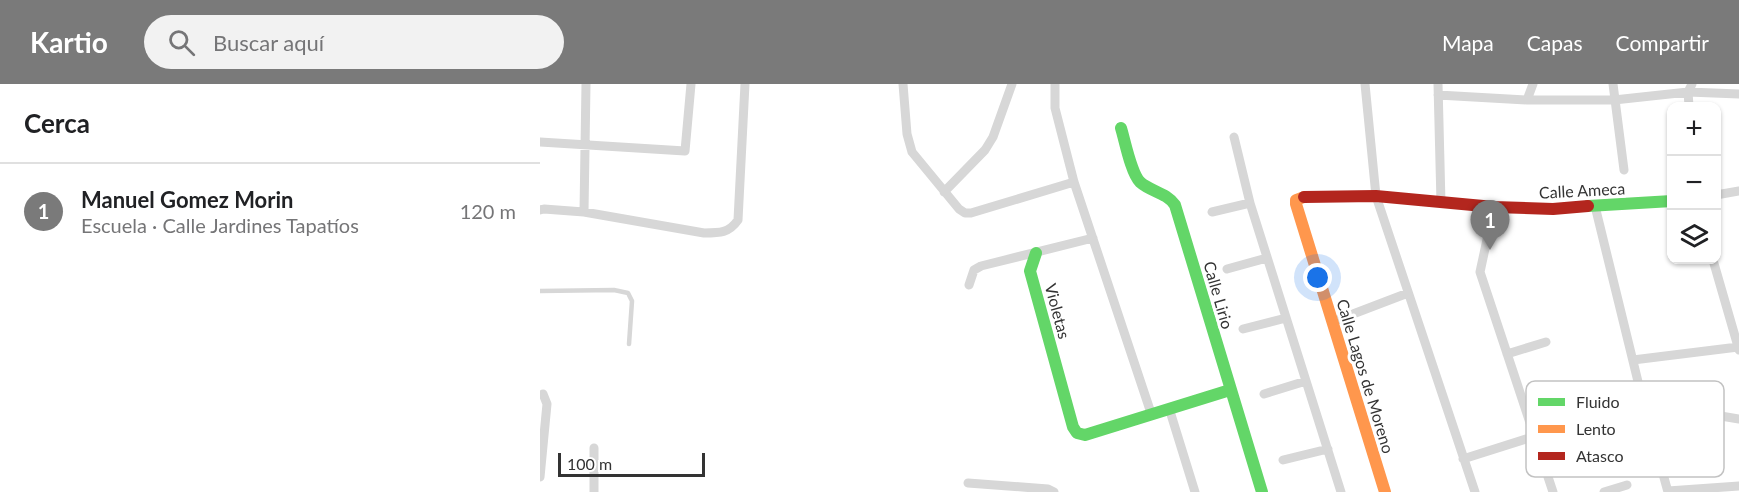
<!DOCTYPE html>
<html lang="es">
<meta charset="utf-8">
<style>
:root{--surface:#fff;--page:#f2f2f2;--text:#202124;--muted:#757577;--line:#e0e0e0;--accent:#7a7a7a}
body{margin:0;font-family:Lato,sans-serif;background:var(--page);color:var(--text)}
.controls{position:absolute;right:18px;top:18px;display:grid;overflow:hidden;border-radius:12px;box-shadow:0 2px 4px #0004}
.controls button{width:54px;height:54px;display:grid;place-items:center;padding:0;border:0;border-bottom:2px solid var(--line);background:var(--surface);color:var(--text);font:30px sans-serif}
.scale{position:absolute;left:18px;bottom:15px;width:147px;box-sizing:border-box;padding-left:6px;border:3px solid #333;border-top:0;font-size:16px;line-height:21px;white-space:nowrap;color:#333;-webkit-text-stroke:4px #fff;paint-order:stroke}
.you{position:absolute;left:778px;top:194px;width:21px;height:21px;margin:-15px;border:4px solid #fff;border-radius:50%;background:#1a73e8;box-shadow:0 0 0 9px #1a73e833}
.badge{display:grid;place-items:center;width:39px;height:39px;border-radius:50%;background:var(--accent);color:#fff;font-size:20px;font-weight:700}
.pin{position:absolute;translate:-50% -50px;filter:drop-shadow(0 2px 3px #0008)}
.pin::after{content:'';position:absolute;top:32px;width:21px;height:18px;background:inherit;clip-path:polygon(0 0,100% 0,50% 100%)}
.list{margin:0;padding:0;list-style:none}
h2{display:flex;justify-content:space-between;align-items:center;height:78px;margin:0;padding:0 24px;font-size:26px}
h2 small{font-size:20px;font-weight:400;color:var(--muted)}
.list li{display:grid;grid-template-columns:39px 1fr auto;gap:18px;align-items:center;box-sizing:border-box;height:96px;padding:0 24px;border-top:2px solid var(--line)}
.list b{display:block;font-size:22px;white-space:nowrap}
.list p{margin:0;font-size:20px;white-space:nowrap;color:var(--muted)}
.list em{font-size:20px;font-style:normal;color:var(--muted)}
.icon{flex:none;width:33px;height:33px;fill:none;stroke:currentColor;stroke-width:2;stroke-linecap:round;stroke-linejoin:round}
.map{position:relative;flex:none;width:1199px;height:408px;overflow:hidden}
header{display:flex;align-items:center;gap:36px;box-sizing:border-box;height:84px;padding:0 30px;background:var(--accent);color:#fff}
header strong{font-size:28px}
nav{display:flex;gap:33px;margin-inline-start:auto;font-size:21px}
.search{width:420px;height:54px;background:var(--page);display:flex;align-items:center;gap:15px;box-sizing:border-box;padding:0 21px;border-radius:33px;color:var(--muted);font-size:22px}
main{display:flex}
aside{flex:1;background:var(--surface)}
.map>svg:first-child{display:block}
</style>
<header>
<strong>Kartio</strong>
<div class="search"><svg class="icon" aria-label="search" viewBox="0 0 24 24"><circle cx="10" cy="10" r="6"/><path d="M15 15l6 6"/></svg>Buscar aquí</div>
<nav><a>Mapa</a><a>Capas</a><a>Compartir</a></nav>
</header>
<main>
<aside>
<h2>Cerca<small></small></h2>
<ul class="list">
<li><span class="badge">1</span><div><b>Manuel Gomez Morin</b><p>Escuela · Calle Jardines Tapatíos</p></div><em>120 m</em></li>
</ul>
</aside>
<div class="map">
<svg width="1199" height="408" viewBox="0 0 1199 408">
<rect width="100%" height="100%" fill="#fff"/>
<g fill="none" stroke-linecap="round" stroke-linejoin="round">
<path stroke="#d7d7d7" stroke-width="4.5" d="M 0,207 L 74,206 L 88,209 L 92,217 L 89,260"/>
<path stroke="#d7d7d7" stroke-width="9" d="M 363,0 L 367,50 L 372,68 L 419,125 L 425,129 L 431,129 L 534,98
M 515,0 L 515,24 L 534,98 L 611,329
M 825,0 L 836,112 L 935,408
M 898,0 L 901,119
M 1073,0 L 1084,86
M 898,11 L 987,16 L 1074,16 L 1148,8 L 1199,10
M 987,16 L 993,0
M 1149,22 L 1148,8 L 1152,0
M 694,53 L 710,119 L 801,408
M 0,58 L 145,67 L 151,0
M 404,108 L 445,66 L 453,53 L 472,0
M 1176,111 L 1199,107
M 1055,122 L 1103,318 L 1128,408
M 954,123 L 940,188 L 1013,408
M 0,126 L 4,125 L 44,128 L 164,149 C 180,149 189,149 198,136 L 205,0
M 44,128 L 46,0
M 672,128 L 710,119
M 1173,176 L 1199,266
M 687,185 L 727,174
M 429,201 L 434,186 L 441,182 L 553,154
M 792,238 L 868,209
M 703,245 L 746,234
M 967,270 L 1006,258
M 1093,276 L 1198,263
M 724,310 L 766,297
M 629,324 L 655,408
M 1108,334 L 1169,330 L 1199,335
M 923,375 L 1103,318
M 743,376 L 788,365
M 0,393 L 7,320 L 3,310
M 428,399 L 508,405 L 514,408
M 1128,407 L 1199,402
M 54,408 L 54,364
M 1064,408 L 1087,401"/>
<path stroke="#63d668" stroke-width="12" d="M 581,44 C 585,57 591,89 600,98 C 611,108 626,108 635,121 L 722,408
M 1048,122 L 1132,117
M 496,169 L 490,187 L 533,343 L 537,349 L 545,351 L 690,306"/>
<path stroke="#ff974d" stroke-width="12" d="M 764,113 L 756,116 L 756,120 L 845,408"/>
<path stroke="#b3261e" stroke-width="12" d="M 764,113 L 836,112 L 954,123 L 1013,125 L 1048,122"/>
</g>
<g text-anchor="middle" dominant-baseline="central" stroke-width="6" stroke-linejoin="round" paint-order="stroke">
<g font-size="16" fill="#333" stroke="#fff">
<text transform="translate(1042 106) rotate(-3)">Calle Ameca</text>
<text transform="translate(679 211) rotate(74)">Calle Lirio</text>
<text transform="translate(518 227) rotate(75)">Violetas</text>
<text transform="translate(826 292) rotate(73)">Calle Lagos de Moreno</text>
</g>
</g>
<rect x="986" y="297" width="198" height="96" rx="9" fill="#fff" stroke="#c2c2c2" stroke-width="1.5"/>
<rect x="998" y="314" width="27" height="8" fill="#63d668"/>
<rect x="998" y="341" width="27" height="8" fill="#ff974d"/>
<rect x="998" y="368" width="27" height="8" fill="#b3261e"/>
<g font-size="16" fill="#333">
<text x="1036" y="324">Fluido</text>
<text x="1036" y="351">Lento</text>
<text x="1036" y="378">Atasco</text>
</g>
</svg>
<div class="controls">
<button>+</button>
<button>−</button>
<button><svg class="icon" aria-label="layers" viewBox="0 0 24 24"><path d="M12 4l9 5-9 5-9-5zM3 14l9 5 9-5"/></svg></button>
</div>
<div class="scale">100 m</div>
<div class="you"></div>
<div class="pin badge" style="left:950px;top:166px">1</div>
</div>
</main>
